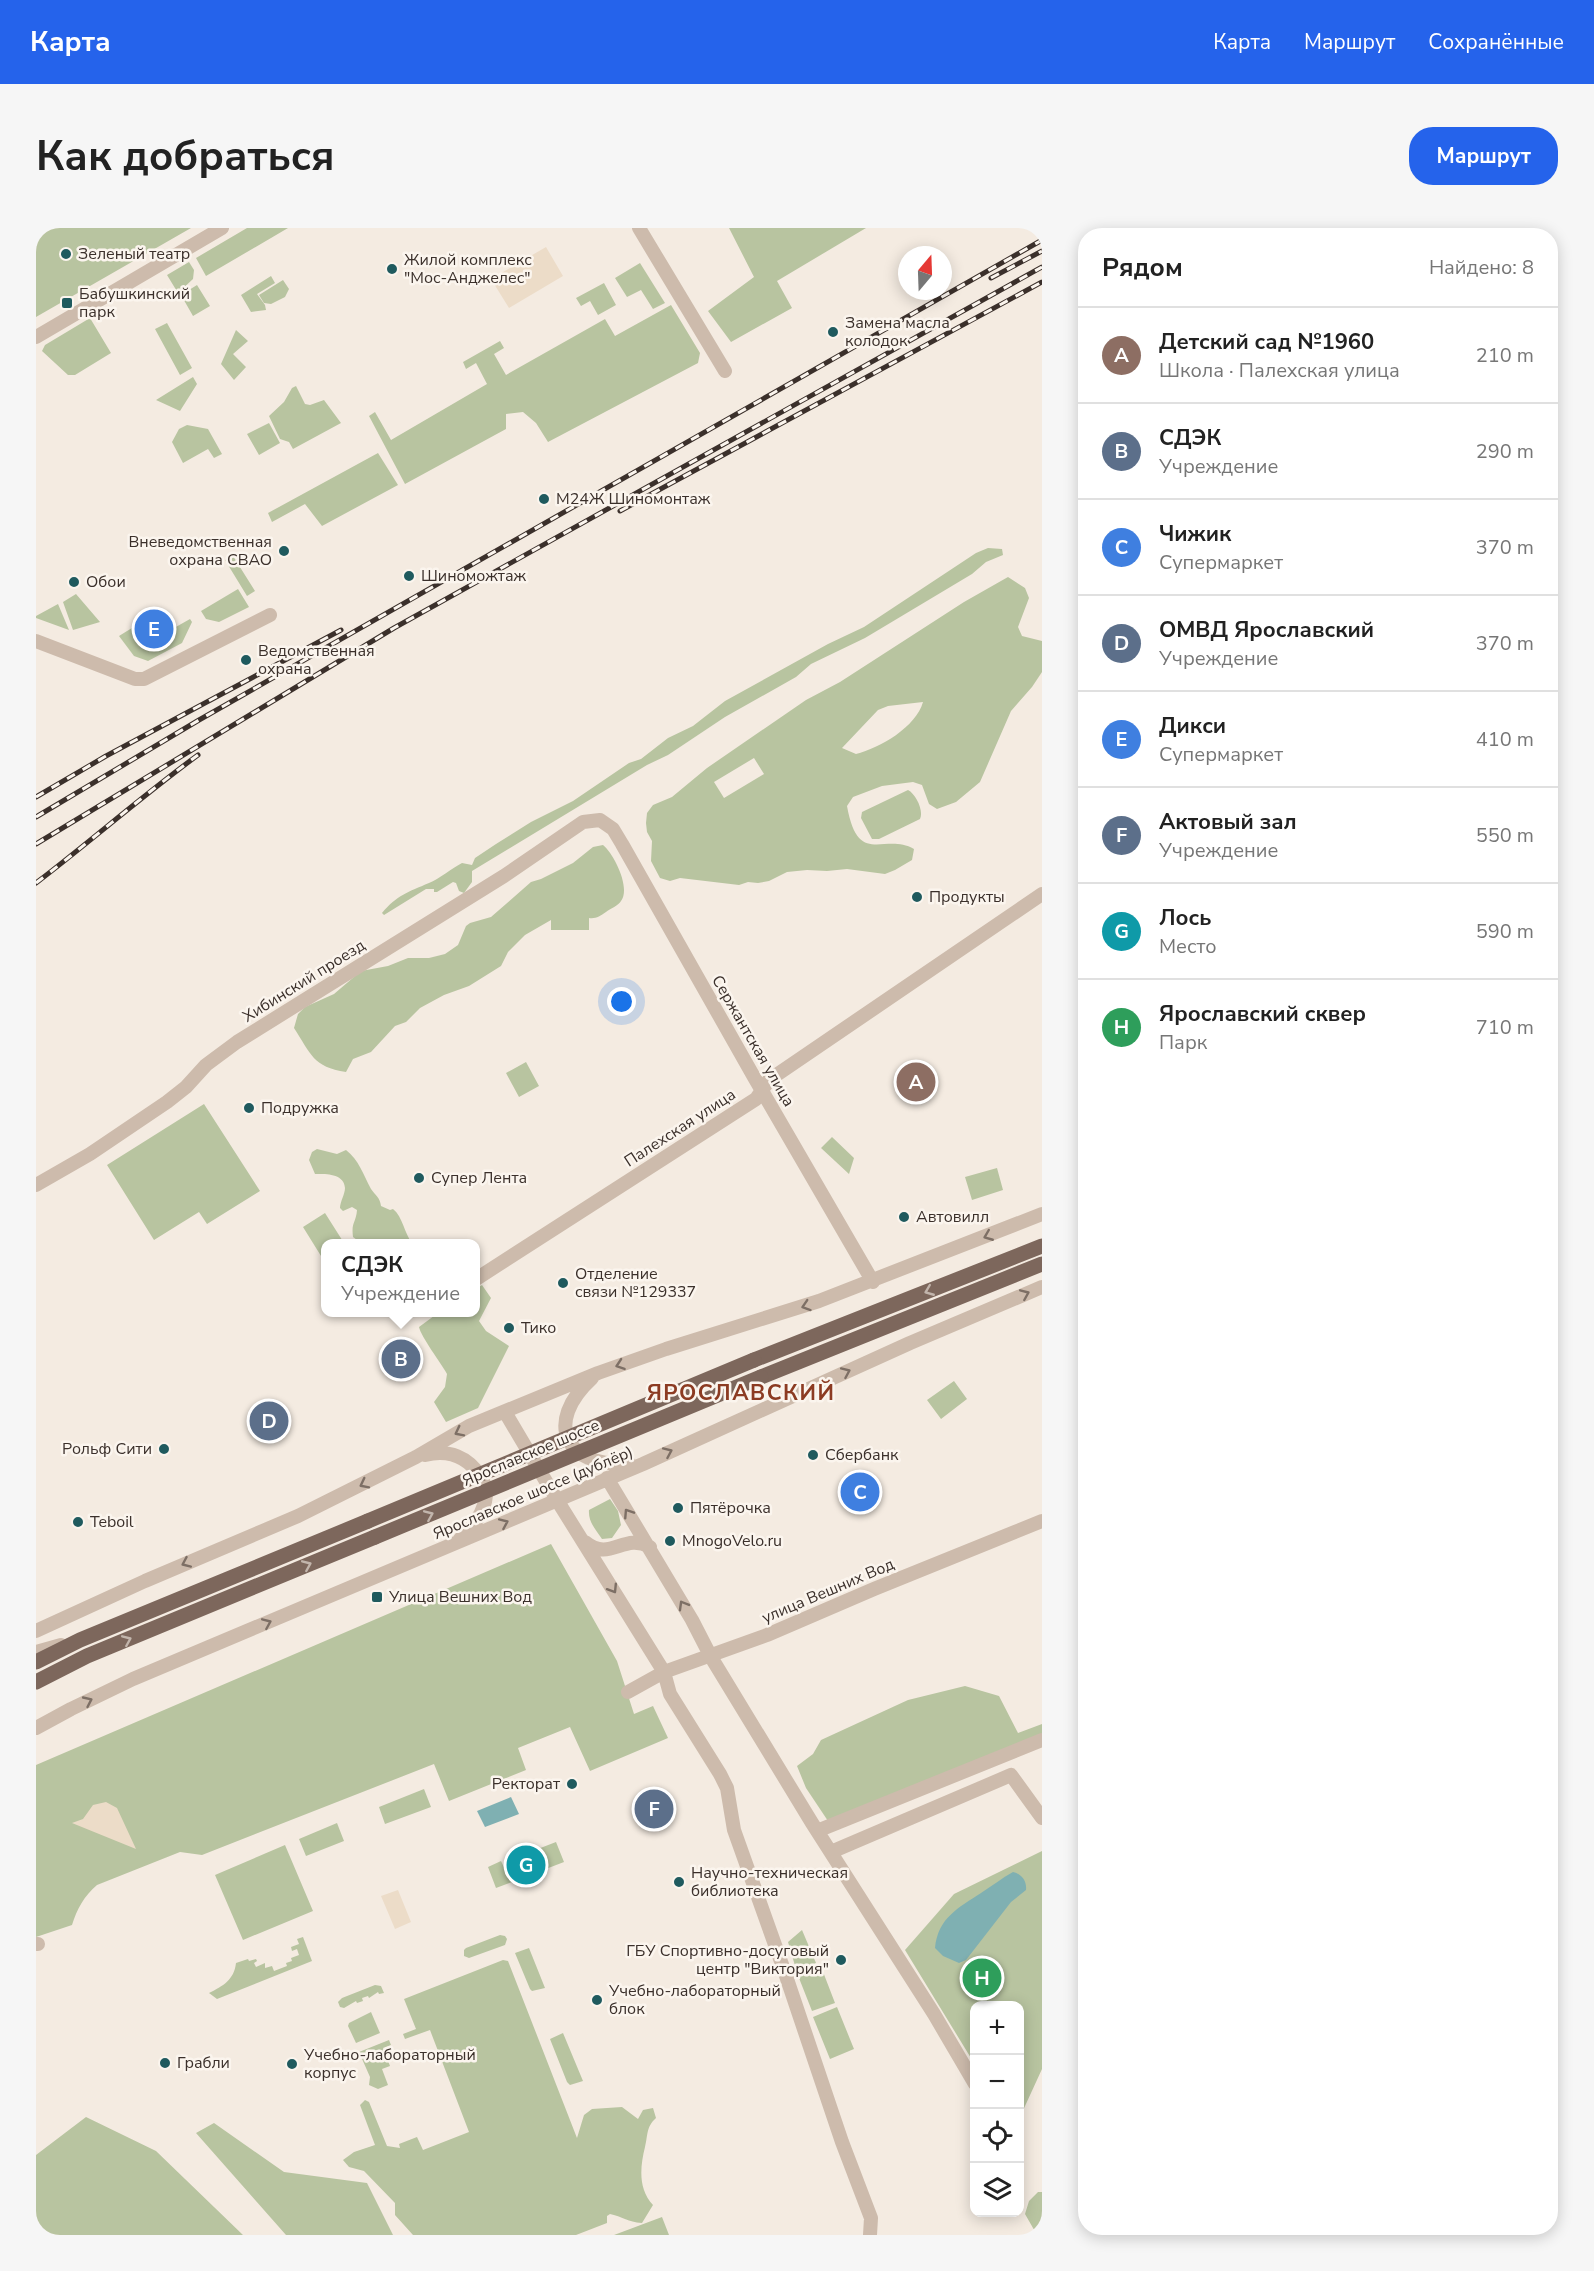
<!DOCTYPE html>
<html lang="ru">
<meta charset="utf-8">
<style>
:root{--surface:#fff;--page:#f6f6f6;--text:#222;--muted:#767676;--line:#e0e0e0;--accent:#2563eb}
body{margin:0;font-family:"Nunito Sans",sans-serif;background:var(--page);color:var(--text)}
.controls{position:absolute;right:18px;bottom:18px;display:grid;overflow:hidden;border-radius:12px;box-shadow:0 3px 15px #0003}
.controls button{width:54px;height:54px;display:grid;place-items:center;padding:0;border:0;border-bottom:2px solid var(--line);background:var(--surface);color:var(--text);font:30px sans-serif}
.compass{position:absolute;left:862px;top:18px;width:54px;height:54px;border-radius:50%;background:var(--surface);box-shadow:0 3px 15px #0003;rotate:19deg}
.you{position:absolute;left:586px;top:774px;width:21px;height:21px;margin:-15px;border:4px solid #fff;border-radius:50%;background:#1a73e8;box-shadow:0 0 0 9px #1a73e833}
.badge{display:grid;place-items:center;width:39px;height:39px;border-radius:50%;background:var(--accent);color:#fff;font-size:20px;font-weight:700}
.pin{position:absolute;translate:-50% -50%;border:3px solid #fff;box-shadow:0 2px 6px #0006}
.popup{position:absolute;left:285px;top:1011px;width:159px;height:78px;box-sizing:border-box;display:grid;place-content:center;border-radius:12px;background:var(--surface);filter:drop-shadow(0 2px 4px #0005);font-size:20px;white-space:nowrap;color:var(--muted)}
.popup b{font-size:22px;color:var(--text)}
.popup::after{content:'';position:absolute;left:50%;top:100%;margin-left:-12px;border:12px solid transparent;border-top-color:var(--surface)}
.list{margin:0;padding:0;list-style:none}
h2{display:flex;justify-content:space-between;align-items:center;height:78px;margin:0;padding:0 24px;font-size:26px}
h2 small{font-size:20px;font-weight:400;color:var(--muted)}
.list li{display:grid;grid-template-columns:39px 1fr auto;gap:18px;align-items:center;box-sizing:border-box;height:96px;padding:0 24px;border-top:2px solid var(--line)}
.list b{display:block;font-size:22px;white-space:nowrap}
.list p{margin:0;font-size:20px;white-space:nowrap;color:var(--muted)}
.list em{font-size:20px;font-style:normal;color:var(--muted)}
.icon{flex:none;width:33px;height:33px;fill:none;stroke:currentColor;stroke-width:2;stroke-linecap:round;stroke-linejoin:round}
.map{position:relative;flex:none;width:1006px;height:2007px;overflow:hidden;border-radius:24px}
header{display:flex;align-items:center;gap:36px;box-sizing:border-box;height:84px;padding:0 30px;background:var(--accent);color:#fff}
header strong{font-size:28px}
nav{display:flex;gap:33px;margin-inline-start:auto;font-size:21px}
.intro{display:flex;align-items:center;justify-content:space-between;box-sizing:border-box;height:144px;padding:0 36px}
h1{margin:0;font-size:42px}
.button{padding:15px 27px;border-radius:24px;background:var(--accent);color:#fff;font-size:21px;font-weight:700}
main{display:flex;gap:36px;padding:0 36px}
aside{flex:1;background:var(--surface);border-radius:24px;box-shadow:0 3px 15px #0003}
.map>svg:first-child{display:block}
</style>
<header>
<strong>Карта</strong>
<nav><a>Карта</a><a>Маршрут</a><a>Сохранённые</a></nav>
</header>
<div class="intro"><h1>Как добраться</h1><a class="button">Маршрут</a></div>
<main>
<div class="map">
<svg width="1006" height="2007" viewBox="0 0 1006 2007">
<rect width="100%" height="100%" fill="#f4ebe1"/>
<path fill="#b8c4a0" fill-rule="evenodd" d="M 0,0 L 155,0 L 0,89 Z
M 211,0 L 252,0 L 170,48 L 160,30 Z
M 693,0 L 830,0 L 741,53 L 756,80 L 695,114 L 672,83 L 718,49 Z
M 153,34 L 158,42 L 157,51 L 142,65 L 131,47 Z
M 604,35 L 629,75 L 617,81 L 605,62 L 591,69 L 579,50 Z
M 235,48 L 239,55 L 221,66 L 229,77 L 230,82 L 215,84 L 205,67 Z
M 247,52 L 253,61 L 249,69 L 235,76 L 228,75 L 223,67 Z
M 568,55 L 580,77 L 562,87 L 554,73 L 545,78 L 540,70 Z
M 161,57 L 174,78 L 157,88 L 145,67 Z
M 635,77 L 664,125 L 662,135 L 512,214 L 500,195 L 487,184 L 470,186 L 470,201 L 369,256 L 333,188 L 339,184 L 355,212 L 451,156 L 440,135 L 430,141 L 427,134 L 464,113 L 468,120 L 458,126 L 470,147 L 569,91 L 579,108 Z
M 54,90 L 75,125 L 39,147 L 32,147 L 6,123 L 9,117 Z
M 131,95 L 156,140 L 144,147 L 119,101 Z
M 200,102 L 212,113 L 197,126 L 210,139 L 198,152 L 185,136 Z
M 157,149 L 161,156 L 144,183 L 120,172 Z
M 260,158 L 269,176 L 274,177 L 288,172 L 305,195 L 257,221 L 253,214 L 244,211 L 233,188 L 248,174 L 256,160 Z
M 233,195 L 244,215 L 223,227 L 211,206 Z
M 151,197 L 172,201 L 186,226 L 178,230 L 172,221 L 147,235 L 136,214 L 143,201 Z
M 342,225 L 362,257 L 286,298 L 269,276 L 236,294 L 232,285 Z
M 952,320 L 966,321 L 967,327 L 950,334 L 936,346 L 829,410 L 775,436 L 760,449 L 689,489 L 632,527 L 611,537 L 436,643 L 436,654 L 428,665 L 423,663 L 420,655 L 417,654 L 401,664 L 398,664 L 398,661 L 390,661 L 348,687 L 346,685 C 361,667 372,664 393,655 C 403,651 416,640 426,635 L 436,637 L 439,630 L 460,616 L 495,594 L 537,573 L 593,535 L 605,531 L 632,510 L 657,498 L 689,473 L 792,416 L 828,399 L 940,325 Z
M 197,328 L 219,363 L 211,368 L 189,332 Z
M 972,349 L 989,360 L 993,370 L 982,399 L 986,408 L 1006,413 L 1006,444 L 996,459 L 975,483 L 944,554 L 920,574 L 901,581 L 893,576 L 886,557 L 877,554 L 846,558 L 817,569 L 811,578 C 822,640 848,604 878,621 L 876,632 L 859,642 L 849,646 L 811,641 L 791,643 L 771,642 L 751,644 L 733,653 L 722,655 L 712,654 L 703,657 L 644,650 L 634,653 L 624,650 L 615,633 L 616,613 L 611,604 L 610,595 L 611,585 L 617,577 L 636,569 L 671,540 L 770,472 L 804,454 L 928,374 ZM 887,474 C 880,499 844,520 820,526 L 806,520 L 842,482 L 852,478 ZM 718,530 L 728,546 L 688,570 L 678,554 Z
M 202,361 L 213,379 L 183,394 L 170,391 L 165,383 Z
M 40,366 L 64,394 L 37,402 L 27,374 Z
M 22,376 L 33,402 L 0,390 L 0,388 Z
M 154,391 L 156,394 L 146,415 L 112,433 L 98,428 L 83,408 L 104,395 L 115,413 Z
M 872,562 C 880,566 888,583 884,591 L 843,611 L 836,611 L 825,590 L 826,584 Z
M 567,617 C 578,626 595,660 585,673 C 583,677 574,681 570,684 C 564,688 560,691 553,690 L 553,702 L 515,702 L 515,692 L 489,707 L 472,724 L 465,738 L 433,758 L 408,767 L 384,780 L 370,794 L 359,798 L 335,824 L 317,831 L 310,844 C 277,839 275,826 258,800 L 262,786 L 269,779 L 298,766 L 325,743 L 352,738 L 372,730 L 393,730 L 409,726 L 422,717 L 430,698 L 434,695 L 455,689 L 495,654 L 505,651 L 537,635 L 557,619 Z
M 490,834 L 503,858 L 483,869 L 470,845 Z
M 168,876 L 224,963 L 171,996 L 163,984 L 118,1012 L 71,937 Z
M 796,909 L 818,930 L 813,946 L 785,920 Z
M 281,921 L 301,926 L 310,922 C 323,932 327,946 335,961 C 339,967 344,969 345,978 L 354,982 L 357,981 C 367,989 368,1005 376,1015 L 325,1015 L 317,1009 C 315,994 320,995 321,982 L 316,979 L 307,983 L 304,980 C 304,974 309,966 309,960 C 308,945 289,946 279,946 L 273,932 L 276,924 Z
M 961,940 L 967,962 L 936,972 L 929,949 Z
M 289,985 L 308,1015 L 290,1016 L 290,1036 L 267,999 Z
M 446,1057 L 455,1070 L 443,1093 L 450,1103 L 473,1118 L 442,1180 L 410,1194 L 398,1174 L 409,1159 L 411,1146 C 405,1135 385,1109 383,1099 L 402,1085 L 440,1084 L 440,1061 Z
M 918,1153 L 931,1171 L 905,1191 L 891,1172 Z
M 574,1271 L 582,1283 L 585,1297 L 576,1310 L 566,1311 C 560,1302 552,1294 553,1282 Z
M 515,1316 L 581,1433 L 598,1486 L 617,1478 L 632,1510 L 554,1543 L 534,1499 L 482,1520 L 490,1542 L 413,1573 L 398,1536 L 166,1627 L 144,1624 L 61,1657 C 48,1668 41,1681 36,1697 L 0,1709 L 0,1537 Z
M 929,1458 L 963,1468 L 982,1505 L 1006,1496 L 1006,1510 L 792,1593 L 770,1560 L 761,1538 L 777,1526 L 785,1512 L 872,1472 Z
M 388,1561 L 395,1579 L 349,1596 L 343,1579 Z
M 301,1595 L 308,1613 L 270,1628 L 263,1611 Z
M 520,1614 L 528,1634 L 460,1660 L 452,1639 L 465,1633 L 471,1646 L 499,1635 L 494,1624 Z
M 249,1617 L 277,1683 L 207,1712 L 179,1647 Z
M 1006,1623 L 1006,1841 L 984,1889 L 984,1778 L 939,1778 L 938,1835 L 869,1722 L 918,1666 Z
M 766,1702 L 780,1735 L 760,1741 L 752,1714 Z
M 464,1707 L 469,1708 L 471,1711 L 469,1717 L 433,1730 L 428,1728 L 428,1722 L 430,1720 Z
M 267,1709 L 276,1733 L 181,1771 L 173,1765 C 187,1758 198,1752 200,1735 L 212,1731 L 213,1733 L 220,1731 L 221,1733 L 218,1735 L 220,1739 L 229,1735 L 229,1740 L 236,1738 L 238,1743 L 251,1738 L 250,1735 L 256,1733 L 255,1730 L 263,1727 L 261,1721 L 256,1723 L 255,1719 L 263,1716 L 261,1711 Z
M 493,1720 L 509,1760 L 496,1763 L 494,1761 L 479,1725 Z
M 467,1732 L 472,1733 L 541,1910 L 548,1887 L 556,1881 L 586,1879 L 602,1891 L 607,1882 L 617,1880 L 620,1890 C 610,1899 612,1907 609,1919 C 604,1939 602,1961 617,1977 L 606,1995 C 591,1994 588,1989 574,1986 L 571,1988 L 571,1995 L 540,2007 L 377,2007 L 359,1987 L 359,1975 L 328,1943 L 313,1939 L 307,1932 L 318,1924 L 339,1917 L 324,1877 L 329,1872 L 333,1874 L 351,1918 L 364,1920 L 363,1916 L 381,1909 L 387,1922 L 433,1904 L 394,1802 L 369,1811 L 367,1806 L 380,1801 L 368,1771 Z
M 784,1736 L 799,1775 L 776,1783 L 761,1745 Z
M 339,1757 L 345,1758 L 348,1765 L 343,1766 L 342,1764 L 333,1770 L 332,1768 L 326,1770 L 327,1773 L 321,1775 L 320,1773 L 308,1780 L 304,1779 L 302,1774 L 306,1770 Z
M 801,1779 L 818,1821 L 794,1831 L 777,1789 Z
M 335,1784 L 344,1805 L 320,1815 L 312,1798 L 313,1795 Z
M 527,1805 L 547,1853 L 534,1857 L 531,1854 L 514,1811 Z
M 353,1812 L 355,1817 L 347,1820 L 354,1838 L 346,1841 L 352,1857 L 342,1861 L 333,1857 L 334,1849 L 323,1824 Z
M 50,1889 L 120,1923 L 207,2007 L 0,2007 L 0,1927 Z
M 178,1895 L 248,1944 L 331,1955 L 357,2007 L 250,2007 L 160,1905 Z
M 1002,1964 L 1006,1964 L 1006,2007 L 1001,2007 L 989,1986 L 993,1973 Z
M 626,1989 L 633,2007 L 578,2007 Z"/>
<path fill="#ecdcc8" d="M 510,19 L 527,48 L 473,80 L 455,51 Z
M 70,1574 L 81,1580 L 100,1621 L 36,1595 L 47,1591 L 57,1577 Z
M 362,1662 L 375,1694 L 359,1701 L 345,1668 Z"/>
<path fill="#7fb0b2" d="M 475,1569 L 483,1586 L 449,1599 L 441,1583 Z
M 977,1644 C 986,1646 991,1653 990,1662 L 975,1674 L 930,1732 L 923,1735 L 907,1728 L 899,1720 C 902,1690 922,1680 945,1665 C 956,1658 966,1650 977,1644 Z"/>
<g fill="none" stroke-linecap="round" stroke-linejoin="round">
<path stroke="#cdbbac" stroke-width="14" d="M 603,0 L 689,143
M 0,109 L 186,0
M 0,413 L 99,451 L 108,451 L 234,387
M 0,957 L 54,926 L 131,874 L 150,859 L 170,837 L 201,814 L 468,648 L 547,594 L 564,592 L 577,601 L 586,616 L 718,849 L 837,1054
M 440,1051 L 720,871 L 733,852 L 1006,666
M 556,1150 C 507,1195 529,1240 594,1236
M 469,1184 L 521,1272 L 628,1444 L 634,1466 L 684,1546 L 691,1560 L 698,1602 L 748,1742 L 806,1914 L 835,1990 L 834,2007
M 389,1227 C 413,1221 432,1229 445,1249 C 448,1255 451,1261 450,1267 C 449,1284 436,1300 424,1311
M 571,1250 L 656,1392 L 675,1429 L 776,1595 L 898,1786 L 939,1856
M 549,1314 C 575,1335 587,1304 614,1319
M 0,1403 L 109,1353 L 262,1288 L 380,1229 L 433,1198 L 562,1145 L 630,1121 L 783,1073 L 1006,986
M 0,1424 L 25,1417
M 592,1464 L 628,1444 L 731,1407 L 838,1361 L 1006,1293
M 0,1500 L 35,1481 L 97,1451 L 607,1236 L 874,1115 L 1006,1059
M 781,1603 L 1006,1512
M 795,1624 L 975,1547 L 1006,1590
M 0,1716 L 2,1716"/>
<path stroke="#7d675c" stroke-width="15" d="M 718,1132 L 1006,1018
M 725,1149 L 1006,1036
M 0,1434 L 44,1412 L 332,1293
M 0,1454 L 51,1428 L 339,1309"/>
<defs>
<path id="rail" d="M 955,50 L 1006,23
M 584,283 L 1006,54
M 0,569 L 70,528 L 305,402
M 0,589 L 163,492 L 1006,12
M 0,616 L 358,400 L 1006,39
M 0,655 C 55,613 106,568 162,527"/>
</defs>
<use href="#rail" stroke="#3b302b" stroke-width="5"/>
<use href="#rail" stroke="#fbf5ee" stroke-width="3" stroke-dasharray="9" stroke-linecap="butt"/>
<path stroke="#7d675c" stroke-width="15" d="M 332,1293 L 718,1132
M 339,1309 L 725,1149"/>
</g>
<defs><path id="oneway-chevron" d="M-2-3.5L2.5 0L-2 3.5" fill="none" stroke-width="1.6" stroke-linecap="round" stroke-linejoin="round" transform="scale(1.5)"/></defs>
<g stroke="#7d6f65">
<use href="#oneway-chevron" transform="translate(952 1008) rotate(158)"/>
<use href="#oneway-chevron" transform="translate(989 1066) rotate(-23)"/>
<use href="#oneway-chevron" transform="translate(770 1078) rotate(162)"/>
<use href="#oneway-chevron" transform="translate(584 1137) rotate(161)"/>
<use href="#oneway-chevron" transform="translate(810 1144) rotate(-24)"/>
<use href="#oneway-chevron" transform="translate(423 1204) rotate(153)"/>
<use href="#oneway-chevron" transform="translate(632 1224) rotate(-24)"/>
<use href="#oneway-chevron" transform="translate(328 1256) rotate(153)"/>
<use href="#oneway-chevron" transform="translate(592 1285) rotate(-123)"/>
<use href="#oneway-chevron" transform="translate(468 1295) rotate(-24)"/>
<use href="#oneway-chevron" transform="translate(150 1335) rotate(156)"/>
<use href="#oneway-chevron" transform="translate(577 1361) rotate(58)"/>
<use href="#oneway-chevron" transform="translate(647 1377) rotate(-120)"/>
<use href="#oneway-chevron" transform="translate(231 1395) rotate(-23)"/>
<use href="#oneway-chevron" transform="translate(52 1473) rotate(-25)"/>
</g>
<g stroke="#c2b5ac">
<use href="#oneway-chevron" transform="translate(893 1063) rotate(158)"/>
<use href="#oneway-chevron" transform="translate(393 1287) rotate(-23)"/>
<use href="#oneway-chevron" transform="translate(271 1337) rotate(-23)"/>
<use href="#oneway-chevron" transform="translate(91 1412) rotate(-23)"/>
</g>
<g fill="#1f5a5e" stroke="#fbf5ee" stroke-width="2">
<circle cx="30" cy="26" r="6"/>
<circle cx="356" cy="41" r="6"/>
<rect x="25" y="69" width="12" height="12" rx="3"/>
<circle cx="797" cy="104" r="6"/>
<circle cx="508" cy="271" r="6"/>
<circle cx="248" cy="323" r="6"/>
<circle cx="373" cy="348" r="6"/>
<circle cx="38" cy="354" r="6"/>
<circle cx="210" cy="432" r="6"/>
<circle cx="881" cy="669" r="6"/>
<circle cx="213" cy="880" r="6"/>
<circle cx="383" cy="950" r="6"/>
<circle cx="868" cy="989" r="6"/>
<circle cx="527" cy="1055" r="6"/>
<circle cx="473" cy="1100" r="6"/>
<circle cx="128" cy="1221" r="6"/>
<circle cx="777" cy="1227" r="6"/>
<circle cx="642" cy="1280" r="6"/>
<circle cx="42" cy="1294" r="6"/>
<circle cx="634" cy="1313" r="6"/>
<rect x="335" y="1363" width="12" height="12" rx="3"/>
<circle cx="536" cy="1556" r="6"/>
<circle cx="643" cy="1654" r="6"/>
<circle cx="805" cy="1732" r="6"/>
<circle cx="561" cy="1772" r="6"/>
<circle cx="129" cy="1835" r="6"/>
<circle cx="256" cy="1836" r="6"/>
</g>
<g text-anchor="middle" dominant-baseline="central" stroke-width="5" stroke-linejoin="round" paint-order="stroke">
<g font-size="16" fill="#3b302b" stroke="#fbf5ee" text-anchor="start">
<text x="42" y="26">Зеленый театр</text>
<text x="368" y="32">Жилой комплекс<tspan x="368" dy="18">"Мос-Анджелес"</tspan></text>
<text x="43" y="66">Бабушкинский<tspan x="43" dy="18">парк</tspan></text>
<text x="809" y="95">Замена масла<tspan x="809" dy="18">колодок</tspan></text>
<text x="520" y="271">М24Ж Шиномонтаж</text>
<text x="236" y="314" text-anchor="end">Вневедомственная<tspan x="236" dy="18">охрана СВАО</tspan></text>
<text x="385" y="348">Шиноможтаж</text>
<text x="50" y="354">Обои</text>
<text x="222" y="423">Ведомственная<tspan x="222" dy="18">охрана</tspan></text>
<text x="893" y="669">Продукты</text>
<text x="225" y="880">Подружка</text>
<text x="395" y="950">Супер Лента</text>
<text x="880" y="989">Автовилл</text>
<text x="539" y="1046">Отделение<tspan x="539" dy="18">связи №129337</tspan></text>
<text x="485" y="1100">Тико</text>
<text x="116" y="1221" text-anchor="end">Рольф Сити</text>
<text x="789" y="1227">Сбербанк</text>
<text x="654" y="1280">Пятёрочка</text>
<text x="54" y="1294">Teboil</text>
<text x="646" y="1313">MnogoVelo.ru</text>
<text x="353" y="1369">Улица Вешних Вод</text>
<text x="524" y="1556" text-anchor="end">Ректорат</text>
<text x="655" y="1645">Научно-техническая<tspan x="655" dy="18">библиотека</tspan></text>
<text x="793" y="1723" text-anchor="end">ГБУ Спортивно-досуговый<tspan x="793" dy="18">центр "Виктория"</tspan></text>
<text x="573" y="1763">Учебно-лабораторный<tspan x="573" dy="18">блок</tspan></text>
<text x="268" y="1827">Учебно-лабораторный<tspan x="268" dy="18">корпус</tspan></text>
<text x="141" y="1835">Грабли</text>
</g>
<g font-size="16" fill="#3b302b" stroke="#fbf5ee">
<text transform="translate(268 753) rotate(-32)">Хибинский проезд</text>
<text transform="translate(717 813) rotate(60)">Сержантская улица</text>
<text transform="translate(644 900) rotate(-33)">Палехская улица</text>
<text transform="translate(495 1225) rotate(-23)">Ярославское шоссе</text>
<text transform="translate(497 1265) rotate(-23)">Ярославское шоссе (дублёр)</text>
<text transform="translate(792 1363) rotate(-23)">улица Вешних Вод</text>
</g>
<g font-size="22" font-weight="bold" letter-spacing="1.5" fill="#8c3b22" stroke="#fbf5ee">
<text x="705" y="1165">ЯРОСЛАВСКИЙ</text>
</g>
</g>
</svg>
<div class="controls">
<button>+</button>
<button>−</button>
<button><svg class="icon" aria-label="locate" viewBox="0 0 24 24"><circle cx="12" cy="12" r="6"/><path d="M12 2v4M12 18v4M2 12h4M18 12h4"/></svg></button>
<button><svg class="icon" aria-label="layers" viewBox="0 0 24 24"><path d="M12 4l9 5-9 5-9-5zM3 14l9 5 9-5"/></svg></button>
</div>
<svg class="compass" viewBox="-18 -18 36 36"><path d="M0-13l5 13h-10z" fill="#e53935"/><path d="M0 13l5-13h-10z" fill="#767676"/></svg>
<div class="you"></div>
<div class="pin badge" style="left:880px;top:854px;background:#8d6e63">A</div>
<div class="pin badge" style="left:365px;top:1131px;background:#5c6f8a">B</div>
<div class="popup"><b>СДЭК</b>Учреждение</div>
<div class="pin badge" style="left:824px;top:1264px;background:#3f7fe0">C</div>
<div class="pin badge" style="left:233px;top:1193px;background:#5c6f8a">D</div>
<div class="pin badge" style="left:118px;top:401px;background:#3f7fe0">E</div>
<div class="pin badge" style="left:618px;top:1581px;background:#5c6f8a">F</div>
<div class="pin badge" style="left:490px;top:1637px;background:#0f9aa8">G</div>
<div class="pin badge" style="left:946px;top:1750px;background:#2e9e5b">H</div>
</div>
<aside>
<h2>Рядом<small>Найдено: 8</small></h2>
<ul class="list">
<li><span class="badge" style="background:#8d6e63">A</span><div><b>Детский сад №1960</b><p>Школа · Палехская улица</p></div><em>210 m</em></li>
<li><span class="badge" style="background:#5c6f8a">B</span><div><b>СДЭК</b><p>Учреждение</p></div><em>290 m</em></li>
<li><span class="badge" style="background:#3f7fe0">C</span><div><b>Чижик</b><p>Супермаркет</p></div><em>370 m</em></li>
<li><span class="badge" style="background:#5c6f8a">D</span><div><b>ОМВД Ярославский</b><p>Учреждение</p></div><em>370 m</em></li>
<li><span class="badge" style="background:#3f7fe0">E</span><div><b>Дикси</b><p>Супермаркет</p></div><em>410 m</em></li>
<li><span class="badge" style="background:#5c6f8a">F</span><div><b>Актовый зал</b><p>Учреждение</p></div><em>550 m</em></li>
<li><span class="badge" style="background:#0f9aa8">G</span><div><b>Лось</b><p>Место</p></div><em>590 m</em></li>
<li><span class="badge" style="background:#2e9e5b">H</span><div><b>Ярославский сквер</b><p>Парк</p></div><em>710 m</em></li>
</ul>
</aside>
</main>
